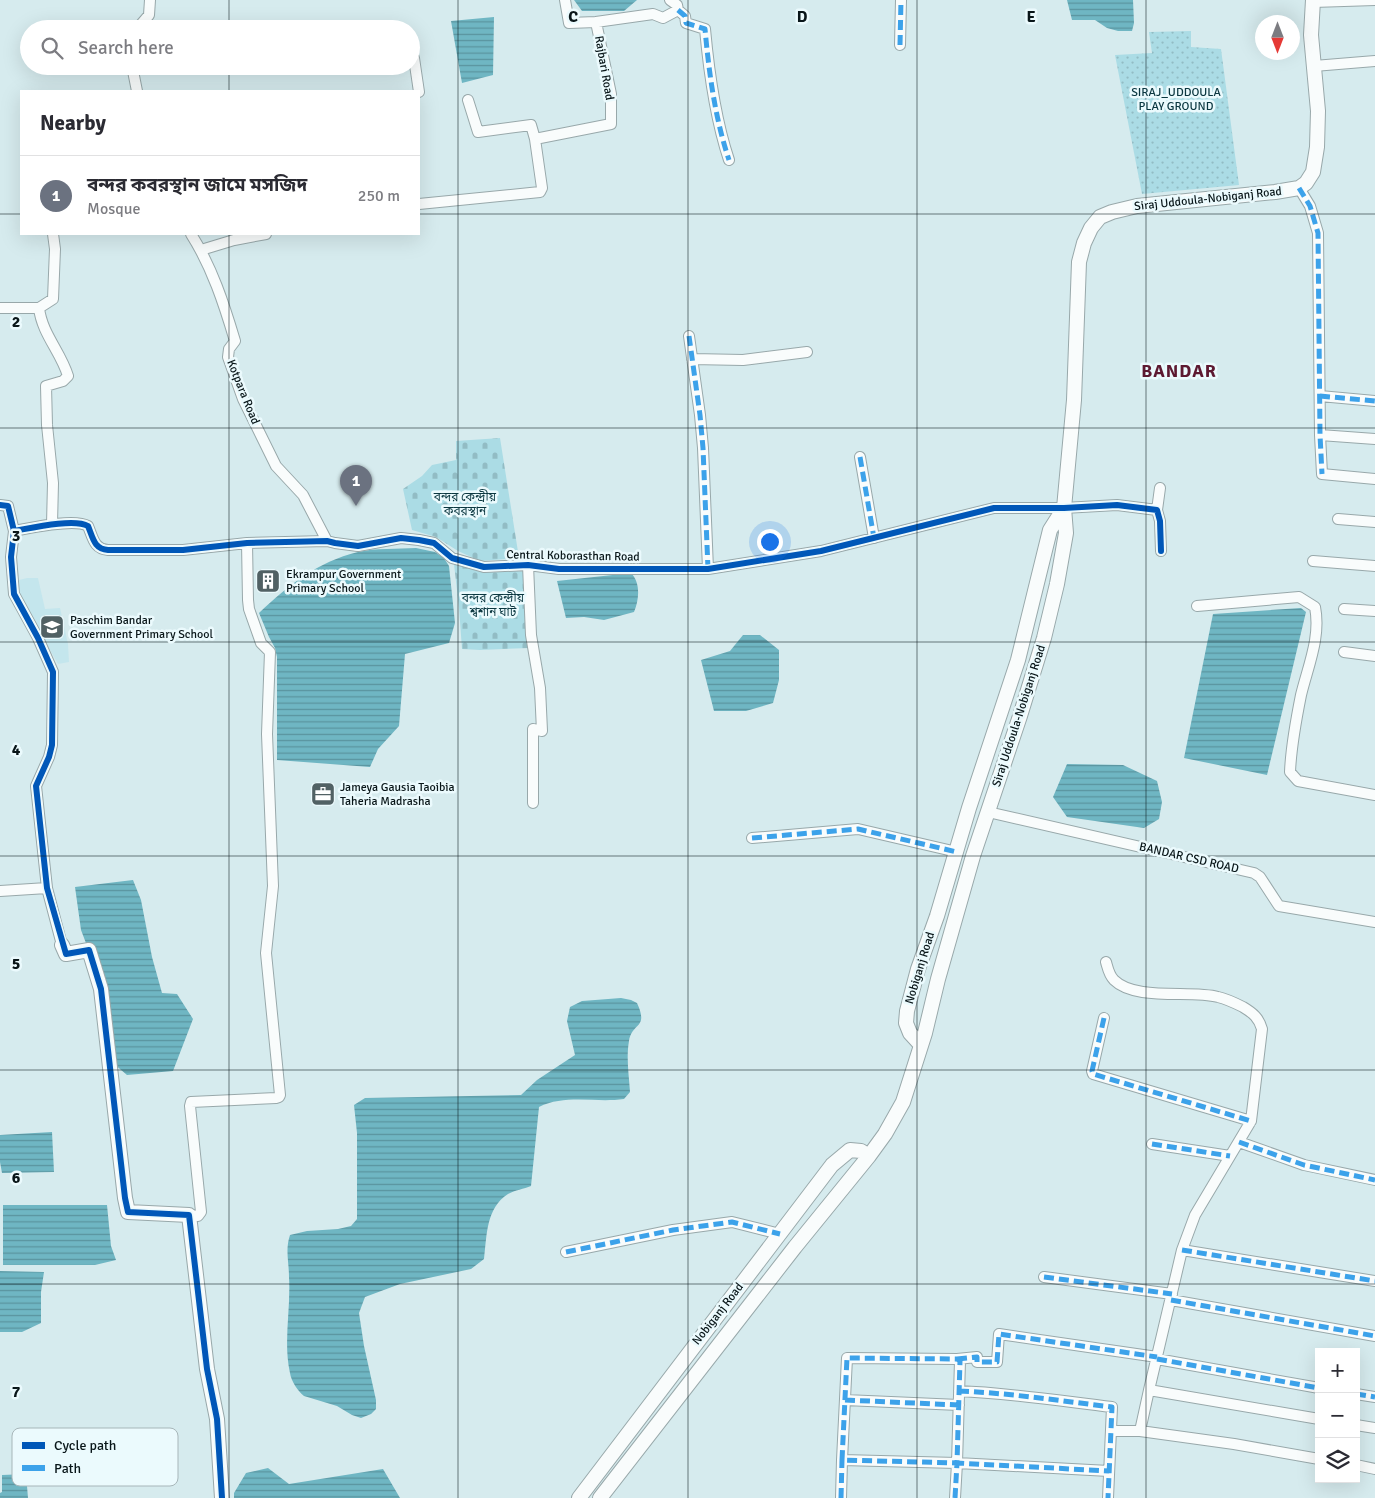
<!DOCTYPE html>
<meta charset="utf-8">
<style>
:root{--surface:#fff;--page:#f2f2f3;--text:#2b2b33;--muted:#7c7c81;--line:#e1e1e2;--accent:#2563eb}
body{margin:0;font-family:Signika,"Noto Sans Bengali",sans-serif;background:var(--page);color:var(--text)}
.controls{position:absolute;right:15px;bottom:15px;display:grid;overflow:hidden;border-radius:0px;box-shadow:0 5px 20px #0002}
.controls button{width:45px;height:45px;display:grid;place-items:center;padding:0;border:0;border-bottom:1px solid var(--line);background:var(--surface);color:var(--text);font:25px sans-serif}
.compass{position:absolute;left:1255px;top:15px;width:45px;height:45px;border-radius:50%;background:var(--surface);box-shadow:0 5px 20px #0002;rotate:180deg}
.you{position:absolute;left:769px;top:541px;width:18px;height:18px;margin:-12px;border:4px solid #fff;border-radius:50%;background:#1a73e8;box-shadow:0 0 0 8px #1a73e833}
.badge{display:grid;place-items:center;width:32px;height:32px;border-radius:50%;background:var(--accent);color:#fff;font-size:16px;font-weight:700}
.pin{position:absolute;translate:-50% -41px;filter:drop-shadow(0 1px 2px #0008)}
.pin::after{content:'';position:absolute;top:26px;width:18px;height:15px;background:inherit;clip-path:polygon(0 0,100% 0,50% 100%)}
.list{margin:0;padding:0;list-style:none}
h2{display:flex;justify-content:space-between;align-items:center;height:65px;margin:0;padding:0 20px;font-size:21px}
h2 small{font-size:16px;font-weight:400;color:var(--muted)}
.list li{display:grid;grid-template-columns:32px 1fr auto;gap:15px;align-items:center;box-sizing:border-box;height:80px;padding:0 20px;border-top:1px solid var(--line)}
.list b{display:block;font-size:19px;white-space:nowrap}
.list p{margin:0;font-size:16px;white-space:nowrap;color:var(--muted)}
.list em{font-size:16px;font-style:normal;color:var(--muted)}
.icon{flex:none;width:28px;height:28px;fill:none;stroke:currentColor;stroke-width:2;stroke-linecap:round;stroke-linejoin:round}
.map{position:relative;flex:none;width:1375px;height:1498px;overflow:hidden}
.search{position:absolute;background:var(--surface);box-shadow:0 5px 20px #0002;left:20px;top:20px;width:400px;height:55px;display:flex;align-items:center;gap:12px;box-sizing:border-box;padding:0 18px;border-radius:28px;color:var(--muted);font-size:19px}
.panel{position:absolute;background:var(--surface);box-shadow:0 5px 20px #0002;left:20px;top:90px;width:400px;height:145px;border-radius:0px}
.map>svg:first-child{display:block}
</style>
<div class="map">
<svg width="1375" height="1498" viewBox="0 0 1375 1498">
<defs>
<pattern id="cemetery-stones" width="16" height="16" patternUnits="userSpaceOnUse" patternTransform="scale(1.25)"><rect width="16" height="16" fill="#abdce5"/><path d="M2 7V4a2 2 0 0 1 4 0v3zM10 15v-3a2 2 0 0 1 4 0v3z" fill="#92bcc4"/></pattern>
<pattern id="park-dots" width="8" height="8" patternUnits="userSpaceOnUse" patternTransform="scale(1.25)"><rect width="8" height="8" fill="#abdce5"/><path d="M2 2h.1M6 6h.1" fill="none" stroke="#92bcc4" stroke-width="1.8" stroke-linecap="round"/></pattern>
<pattern id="water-rules" width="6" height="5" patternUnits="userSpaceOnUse" patternTransform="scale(1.25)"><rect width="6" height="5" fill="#6fb6c3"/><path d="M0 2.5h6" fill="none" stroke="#59939e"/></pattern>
</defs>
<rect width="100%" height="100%" fill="#d6ebee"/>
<path fill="#c4e6ed" d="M 27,578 L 38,578 L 45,609 L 60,608 L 68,644 L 69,662 L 58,664 L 19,595 L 15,581 Z"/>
<path fill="url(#cemetery-stones)" d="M 500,438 L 519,558 L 480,561 L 458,551 L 436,537 L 412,530 L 403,489 L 422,476 L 432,465 L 456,460 L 456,441 Z
M 454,564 L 526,572 L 529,648 L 480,650 L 462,649 L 459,608 Z"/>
<path fill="url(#park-dots)" d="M 1191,31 L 1191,47 L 1221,49 L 1239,185 L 1142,194 L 1115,55 L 1152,53 L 1149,32 Z"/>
<path fill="url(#water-rules)" d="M 574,0 L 637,0 L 624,11 L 582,11 Z
M 1067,0 L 1133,0 L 1134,23 L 1132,31 L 1118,31 L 1107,28 L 1095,20 L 1072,20 Z
M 494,17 L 493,75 L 462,83 L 451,21 Z
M 416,548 L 435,552 L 444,558 L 449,566 L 455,623 L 449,643 L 405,654 L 399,726 L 378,749 L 370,767 L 277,760 L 277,657 L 275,648 L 269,637 L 259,613 C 289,585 317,562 358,552 C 375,548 398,549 416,548 Z
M 631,573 C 641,583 639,600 634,612 L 604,620 L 584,617 L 566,618 L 557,581 Z
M 1301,608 L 1306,612 L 1267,775 L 1184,758 L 1213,614 Z
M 743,635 L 760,635 L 779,650 L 779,680 L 773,703 L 746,711 L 714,711 L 701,660 L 730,651 Z
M 1067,764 L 1123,765 L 1157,781 L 1162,802 L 1159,819 L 1144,828 L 1067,817 L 1053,797 Z
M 133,880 L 141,900 L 152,957 L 162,993 L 177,994 L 193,1019 L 173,1071 L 127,1075 L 107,1058 L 100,980 L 81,930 L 75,887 Z
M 621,998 L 631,1000 L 637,1003 C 649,1029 632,1022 629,1041 C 626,1058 629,1075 630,1092 L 624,1099 C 596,1103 565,1094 539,1107 L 531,1186 C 524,1189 515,1190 508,1194 C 486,1208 487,1235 484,1259 L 471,1269 L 400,1284 L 365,1297 L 359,1313 L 364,1346 L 376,1400 L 376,1409 L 371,1414 L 361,1418 L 352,1415 L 337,1406 L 304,1396 C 298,1391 291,1381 290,1373 C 283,1342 291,1309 289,1277 C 289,1262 285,1250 290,1235 L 307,1231 L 338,1229 L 351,1226 L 357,1219 L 357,1133 L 354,1105 L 365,1098 L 521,1095 L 537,1080 L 575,1055 L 567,1021 L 570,1007 L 582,1001 Z
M 52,1132 L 54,1172 L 2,1173 L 0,1162 L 0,1135 Z
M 3,1205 L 107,1205 L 111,1246 L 116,1260 L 95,1265 L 3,1265 Z
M 0,1271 L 44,1272 L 41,1292 L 41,1323 L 22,1332 L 0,1332 Z
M 268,1468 L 289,1484 L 383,1469 L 400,1498 L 234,1498 L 234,1493 L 246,1473 Z
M 26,1474 L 28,1498 L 0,1498 L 0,1493 L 2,1492 L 2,1475 Z"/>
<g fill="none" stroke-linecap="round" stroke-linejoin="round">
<defs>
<path id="street" d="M 565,0 L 569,23 L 596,22
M 1313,2 L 1375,0
M 678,10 L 685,16 L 686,23 L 705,29 C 709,73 715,118 729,160
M 137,29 L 149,15 L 150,0
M 900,45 L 901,0
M 414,58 L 419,92
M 132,66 L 137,91
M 1314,66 L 1375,61
M 468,100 L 478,132 L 531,125 L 535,139 L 611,124 L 611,94 L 596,22 L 653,14 L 663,18 L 678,10 L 677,5 L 670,0
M 1299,188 L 1310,206 L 1318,233 L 1320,435 L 1322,474 L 1375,479
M 419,204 L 540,192 L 542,188 L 535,139
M 191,234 C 212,267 224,304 235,341 L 229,349 L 228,357 L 243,399 L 276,466 L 303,495 L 327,541
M 201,250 L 234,240 L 266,234
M 0,308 L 39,308 C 42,334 61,352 68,376 L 63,381 L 46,386 L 47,425 L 53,483 L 52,524
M 39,308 L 53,299 L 55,249 L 53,234
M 689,336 L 700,415 L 703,448 L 708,569
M 692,359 L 743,360 L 807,352
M 1320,396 L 1375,401
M 1320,435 L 1375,439
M 860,457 L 874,538
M 0,505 L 8,506 L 14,531 C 31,528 74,518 88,526 C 93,538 94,549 108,550 L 183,550 L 247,543 L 327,541 L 335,543 L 358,546 L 401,538 L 419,540 L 434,543 L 452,558 L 484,567 L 528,565 L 559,569 L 708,569 L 821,551 L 994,508 L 1064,508 L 1117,505 L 1157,510 L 1160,521 L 1161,551
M 1157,510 L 1160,488
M 1338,519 L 1375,522
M 14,531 L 11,557 L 14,594 L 38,638 L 53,672 L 52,745 L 49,757 L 36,786 L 47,888 L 62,945
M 1313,561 L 1375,566
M 528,565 L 531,635 L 540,688 L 542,731 L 533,729 L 533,803
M 1197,606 L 1299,597 L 1315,607 C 1321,637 1308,666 1301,695 C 1296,720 1291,747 1290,772 L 1298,781 L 1375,795
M 1344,609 L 1375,611
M 1344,652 L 1375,656
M 988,812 L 1254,873 L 1260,877 L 1279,906 L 1375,922
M 752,838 L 858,829 L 957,852
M 0,891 L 47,888
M 1106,962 C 1108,969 1109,975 1114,980 C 1135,1001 1190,990 1218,997 C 1227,999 1235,1003 1243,1007 C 1253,1013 1259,1018 1262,1029 L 1251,1121 L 1195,1215 L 1182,1250 L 1149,1390 L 1319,1419
M 1104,1018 L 1092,1071 L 1093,1074 L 1251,1121
M 1239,1142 L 1304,1165 L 1375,1180
M 1152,1144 L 1230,1156
M 189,1215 L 198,1216 L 201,1212 L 190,1106 L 191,1102 L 276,1098 L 279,1097 L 280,1095 L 266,953 L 273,886 L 267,734 L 270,652 L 261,643 L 249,609 L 248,600 L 247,543
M 1182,1250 L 1375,1281
M 566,1252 L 673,1230 L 732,1222 L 780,1234
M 1044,1277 L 1172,1294
M 1171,1300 L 1375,1336
M 957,1359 L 977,1357 L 977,1362 L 997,1362 L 999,1334 L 1157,1357
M 1157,1359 L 1319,1388
M 1149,1390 L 1140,1431 L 1234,1444 L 1319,1459
M 959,1391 C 1010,1393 1061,1401 1112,1407 L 1108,1498
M 1356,1394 L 1375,1397
M 845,1400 L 959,1405
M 1356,1425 L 1375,1428
M 1112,1431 L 1140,1431
M 1356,1465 L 1375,1469
M 841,1498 L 842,1460
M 955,1498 L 957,1463 L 842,1460 L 847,1358 L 957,1359 L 960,1361 L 957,1463 L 1109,1471"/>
<path id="secondary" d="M 62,945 L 66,954 L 89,950 L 101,989 L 125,1198 L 128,1212 L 189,1215 L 207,1369 L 217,1419 L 222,1498
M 921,1045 L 910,1033 L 906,1023 L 907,1011 L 918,969 L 937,916 L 969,808 L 1018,660 L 1050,530 L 1064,508
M 579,1498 L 832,1165 L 850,1150 L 861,1151 L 869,1156
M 600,1498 L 795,1247 L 869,1156 L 885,1134 L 903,1102 L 925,1033 L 938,979 L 973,856 L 1020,716 L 1044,638 L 1057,584 L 1066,533 L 1064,508 L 1074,400 L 1079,262 L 1084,243 L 1091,228 L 1100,217 L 1112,212 L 1137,206 L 1275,192 L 1299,188 L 1306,183 L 1313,172 L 1317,147 L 1318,111 L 1311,35 L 1313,0"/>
</defs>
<use href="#street" stroke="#98a8aa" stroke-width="12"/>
<use href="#secondary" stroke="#98a8aa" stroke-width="16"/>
<use href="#street" stroke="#f9fcfc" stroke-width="10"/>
<use href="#secondary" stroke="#f9fcfc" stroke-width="14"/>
<path stroke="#3ca2ea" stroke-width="5" stroke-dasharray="10 5" stroke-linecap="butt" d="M 678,10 L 685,16 L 686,23 L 705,29 C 709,73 715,118 729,160
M 900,45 L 901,0
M 1299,188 L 1310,206 L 1318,233 L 1320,435 L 1322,474
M 689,336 L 700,415 L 703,448 L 708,569
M 1320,396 L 1375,401
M 860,457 L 874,538
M 752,838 L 858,829 L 957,852
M 1104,1018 L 1092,1071 L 1093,1074 L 1251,1121
M 1239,1142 L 1304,1165 L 1375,1180
M 1152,1144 L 1230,1156
M 1182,1250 L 1375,1281
M 566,1252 L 673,1230 L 732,1222 L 780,1234
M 1044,1277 L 1172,1294
M 1171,1300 L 1375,1336
M 957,1359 L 977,1357 L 977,1362 L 997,1362 L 999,1334 L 1157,1357
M 1157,1359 L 1319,1388
M 959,1391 C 1010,1393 1061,1401 1112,1407 L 1108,1498
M 1356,1394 L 1375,1397
M 845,1400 L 959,1405
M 841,1498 L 842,1460
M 955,1498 L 957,1463 L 842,1460 L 847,1358 L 957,1359 L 960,1361 L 957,1463 L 1109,1471"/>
<defs>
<path id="cycleway" d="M 0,505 L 8,506 L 14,531 C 31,528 74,518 88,526 C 93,538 94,549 108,550 L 183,550 L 247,543 L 327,541 L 335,543 L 358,546 L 401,538 L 419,540 L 434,543 L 452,558 L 484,567 L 528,565 L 559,569 L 708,569 L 821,551 L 994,508 L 1064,508 L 1117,505 L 1157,510 L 1160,521 L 1161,551
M 14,531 L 11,557 L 14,594 L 38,638 L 53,672 L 52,745 L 49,757 L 36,786 L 47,888 L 66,954 L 89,950 L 101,989 L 125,1198 L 128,1212 L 189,1215 L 207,1369 L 217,1419 L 222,1498"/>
</defs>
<use href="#cycleway" stroke="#ebfafd" stroke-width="9"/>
<use href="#cycleway" stroke="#0057b8" stroke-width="6"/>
</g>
<path fill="none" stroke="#091619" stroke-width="1" stroke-opacity="0.55" d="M 229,0 L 229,29M 458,0 L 458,1498M 688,0 L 688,1498M 917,0 L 917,1498M 1146,0 L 1146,1498M 229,66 L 229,91M 0,214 L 21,214M 419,214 L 1375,214M 229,234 L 229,1498M 0,428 L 1375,428M 0,642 L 1375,642M 0,856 L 1375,856M 0,1070 L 1375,1070M 0,1284 L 1375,1284"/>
<defs>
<symbol id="building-square" viewBox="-11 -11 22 22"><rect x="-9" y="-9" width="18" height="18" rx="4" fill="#516164" stroke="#ebfafd"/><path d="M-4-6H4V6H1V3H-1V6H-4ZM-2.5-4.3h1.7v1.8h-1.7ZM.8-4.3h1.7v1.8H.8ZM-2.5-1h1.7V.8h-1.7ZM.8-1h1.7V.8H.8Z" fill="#fff"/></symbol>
<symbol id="school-square" viewBox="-11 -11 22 22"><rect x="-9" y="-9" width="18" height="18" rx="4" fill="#516164" stroke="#ebfafd"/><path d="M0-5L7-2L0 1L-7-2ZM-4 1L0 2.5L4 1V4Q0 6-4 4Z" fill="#fff"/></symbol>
<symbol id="office-square" viewBox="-11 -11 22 22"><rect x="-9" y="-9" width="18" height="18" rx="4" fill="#516164" stroke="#ebfafd"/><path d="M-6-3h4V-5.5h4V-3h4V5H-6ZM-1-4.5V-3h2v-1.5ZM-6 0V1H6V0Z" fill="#fff"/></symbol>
</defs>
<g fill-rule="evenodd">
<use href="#building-square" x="254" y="567" width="28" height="28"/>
<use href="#school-square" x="38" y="613" width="28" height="28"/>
<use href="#office-square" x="309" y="780" width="28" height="28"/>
</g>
<g text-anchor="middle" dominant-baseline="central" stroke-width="5" stroke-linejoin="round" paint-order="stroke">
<g font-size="12" fill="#091619" stroke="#ebfafd">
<text transform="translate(604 68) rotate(80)">Rajbari Road</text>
<text transform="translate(1208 199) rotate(-6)">Siraj Uddoula-Nobiganj Road</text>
<text transform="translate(243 392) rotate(68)">Kotpara Road</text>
<text transform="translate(573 556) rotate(1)">Central Koborasthan Road</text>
<text transform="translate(1019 716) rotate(-72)">Siraj Uddoula-Nobiganj Road</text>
<text transform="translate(1189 858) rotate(13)">BANDAR CSD ROAD</text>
<text transform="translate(920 968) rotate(-73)">Nobiganj Road</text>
<text transform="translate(718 1314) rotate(-52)">Nobiganj Road</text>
</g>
<g font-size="12" fill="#0b3740" stroke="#ebfafd">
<text x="1176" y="92">SIRAJ_UDDOULA<tspan x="1176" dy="14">PLAY GROUND</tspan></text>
<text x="465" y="497">বন্দর কেন্দ্রীয়<tspan x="465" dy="14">কবরস্থান</tspan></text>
<text x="493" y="598">বন্দর কেন্দ্রীয়<tspan x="493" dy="14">শ্বশান ঘাট</tspan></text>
</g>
<g font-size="12" fill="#091619" stroke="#ebfafd" text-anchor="start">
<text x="286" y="574">Ekrampur Government<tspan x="286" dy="14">Primary School</tspan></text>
<text x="70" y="620">Paschim Bandar<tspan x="70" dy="14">Government Primary School</tspan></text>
<text x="340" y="787">Jameya Gausia Taoibia<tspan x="340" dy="14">Taheria Madrasha</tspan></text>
</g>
<g font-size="18" font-weight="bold" letter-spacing="1" fill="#5d1931" stroke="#ebfafd">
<text x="1179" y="371">BANDAR</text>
</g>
</g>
<rect x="12" y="1428" width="166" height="58" rx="8" fill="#ebfafd" stroke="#a7b6b9" stroke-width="1"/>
<rect x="22" y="1442" width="23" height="7" fill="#0057b8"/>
<rect x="22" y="1465" width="23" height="6" fill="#3ca2ea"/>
<g font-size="14" fill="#091619">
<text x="54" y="1450">Cycle path</text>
<text x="54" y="1473">Path</text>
</g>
<g font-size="16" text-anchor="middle" font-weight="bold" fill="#091619" stroke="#ebfafd" stroke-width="5" stroke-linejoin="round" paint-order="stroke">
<text x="573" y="22">C</text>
<text x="802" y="22">D</text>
<text x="1031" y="22">E</text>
<text x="16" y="327">2</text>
<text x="16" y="541">3</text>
<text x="16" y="755">4</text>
<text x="16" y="969">5</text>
<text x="16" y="1183">6</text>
<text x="16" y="1397">7</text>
</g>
</svg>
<div class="controls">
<button>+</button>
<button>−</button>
<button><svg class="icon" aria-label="layers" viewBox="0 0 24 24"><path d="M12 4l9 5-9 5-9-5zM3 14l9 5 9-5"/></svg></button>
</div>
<svg class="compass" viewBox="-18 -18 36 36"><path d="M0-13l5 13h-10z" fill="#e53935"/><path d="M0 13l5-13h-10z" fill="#7c7c81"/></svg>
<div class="you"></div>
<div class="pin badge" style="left:356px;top:506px;background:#6b7280">1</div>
<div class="search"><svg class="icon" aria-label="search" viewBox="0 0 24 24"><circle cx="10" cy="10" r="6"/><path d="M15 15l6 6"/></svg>Search here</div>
<section class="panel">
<h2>Nearby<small></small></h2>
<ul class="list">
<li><span class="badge" style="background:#6b7280">1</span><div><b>বন্দর কবরস্থান জামে মসজিদ</b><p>Mosque</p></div><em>250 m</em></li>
</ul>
</section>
</div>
